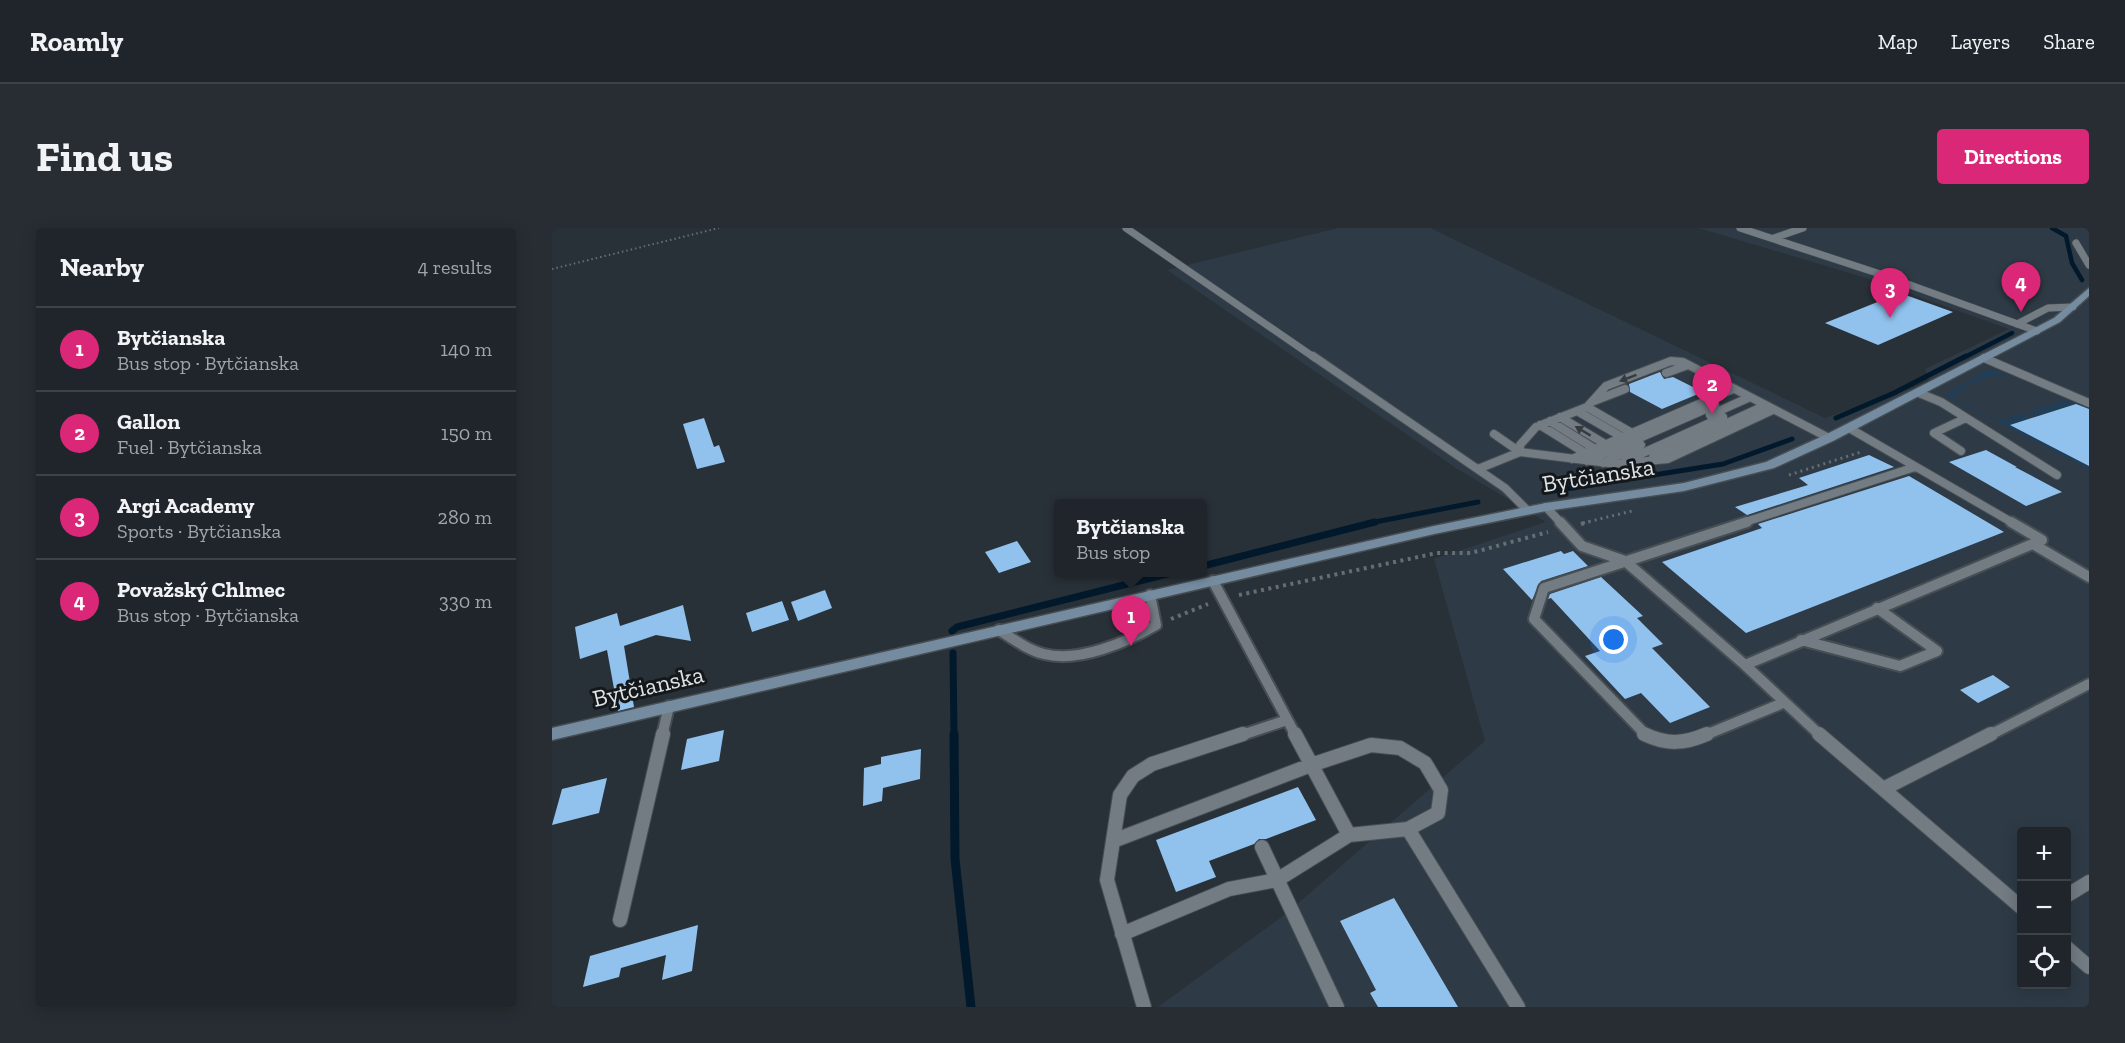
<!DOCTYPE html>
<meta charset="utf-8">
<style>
:root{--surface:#1f252a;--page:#272d32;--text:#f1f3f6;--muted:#a1a5a8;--line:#3c4247;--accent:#db2777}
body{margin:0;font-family:"Zilla Slab",serif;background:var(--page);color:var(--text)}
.controls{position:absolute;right:18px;bottom:18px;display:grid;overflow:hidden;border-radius:6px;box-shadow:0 3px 15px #0003}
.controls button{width:54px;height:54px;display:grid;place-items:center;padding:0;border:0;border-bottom:2px solid var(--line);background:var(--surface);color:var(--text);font:30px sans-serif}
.you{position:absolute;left:1062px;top:412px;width:21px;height:21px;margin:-15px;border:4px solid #fff;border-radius:50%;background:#1a73e8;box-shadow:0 0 0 9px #1a73e833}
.badge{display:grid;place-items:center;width:39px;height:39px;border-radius:50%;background:var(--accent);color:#fff;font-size:20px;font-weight:700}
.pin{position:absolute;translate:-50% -50px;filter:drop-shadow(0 2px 3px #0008)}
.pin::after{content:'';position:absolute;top:32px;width:21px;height:18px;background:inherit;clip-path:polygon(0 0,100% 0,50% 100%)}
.popup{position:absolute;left:502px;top:271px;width:153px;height:78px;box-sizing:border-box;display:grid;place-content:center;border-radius:6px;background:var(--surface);filter:drop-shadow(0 2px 4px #0005);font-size:20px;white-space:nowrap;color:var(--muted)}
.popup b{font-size:22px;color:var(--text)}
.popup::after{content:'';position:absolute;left:50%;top:100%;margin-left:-12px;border:12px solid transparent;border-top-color:var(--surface)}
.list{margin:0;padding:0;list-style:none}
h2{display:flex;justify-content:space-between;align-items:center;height:78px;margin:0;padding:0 24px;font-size:26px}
h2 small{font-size:20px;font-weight:400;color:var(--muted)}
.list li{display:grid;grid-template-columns:39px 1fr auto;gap:18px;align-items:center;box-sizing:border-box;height:84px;padding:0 24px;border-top:2px solid var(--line)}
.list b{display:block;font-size:22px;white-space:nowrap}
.list p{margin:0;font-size:20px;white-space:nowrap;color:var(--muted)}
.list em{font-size:20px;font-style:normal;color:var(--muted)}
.icon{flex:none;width:33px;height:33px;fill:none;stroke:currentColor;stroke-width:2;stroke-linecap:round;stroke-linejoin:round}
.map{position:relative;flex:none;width:1537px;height:779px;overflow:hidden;border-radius:6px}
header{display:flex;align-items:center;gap:36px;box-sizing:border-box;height:84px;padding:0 30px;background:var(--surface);border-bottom:2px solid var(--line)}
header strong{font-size:28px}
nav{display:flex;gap:33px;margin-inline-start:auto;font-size:21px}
.intro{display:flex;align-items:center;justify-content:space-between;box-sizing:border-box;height:144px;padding:0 36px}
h1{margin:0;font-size:42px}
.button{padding:15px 27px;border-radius:6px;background:var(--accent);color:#fff;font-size:21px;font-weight:700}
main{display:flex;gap:36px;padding:0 36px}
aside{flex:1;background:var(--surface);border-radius:6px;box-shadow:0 3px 15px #0003}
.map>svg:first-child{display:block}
</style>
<header>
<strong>Roamly</strong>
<nav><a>Map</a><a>Layers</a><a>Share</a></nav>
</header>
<div class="intro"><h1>Find us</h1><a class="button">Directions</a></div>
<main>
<aside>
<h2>Nearby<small>4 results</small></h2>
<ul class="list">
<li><span class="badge">1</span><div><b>Bytčianska</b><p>Bus stop · Bytčianska</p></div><em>140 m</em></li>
<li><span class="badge">2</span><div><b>Gallon</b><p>Fuel · Bytčianska</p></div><em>150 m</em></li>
<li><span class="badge">3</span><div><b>Argi Academy</b><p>Sports · Bytčianska</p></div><em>280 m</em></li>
<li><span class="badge">4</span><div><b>Považský Chlmec</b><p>Bus stop · Bytčianska</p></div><em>330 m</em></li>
</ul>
</aside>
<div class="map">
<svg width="1537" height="779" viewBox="0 0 1537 779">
<rect width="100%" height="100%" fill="#293138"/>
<path fill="#2e3b46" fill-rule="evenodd" d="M 787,0 L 878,0 L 1273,190 L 1378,154 L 1373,141 L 1457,101 L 1311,49 L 1147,0 L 1537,0 L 1537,779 L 606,779 L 735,685 L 933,513 L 882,331 L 994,294 L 904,240 L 615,42 ZM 1470,604 L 1514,604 L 1514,756 L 1470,756 Z"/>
<path fill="#223e56" d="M 1437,142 L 1448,143 L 1460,150 L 1449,146 L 1413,157 L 1416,159 L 1406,162 L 1410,165 L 1400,169 L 1446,193 L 1513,172 L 1537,180 L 1537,184 L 1487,188 L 1478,184 L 1472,186 L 1480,190 L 1459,197 L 1537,238 L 1537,241 L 1393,167 Z"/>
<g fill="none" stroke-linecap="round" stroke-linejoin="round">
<path stroke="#02192c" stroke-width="4.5" d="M 1500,0 L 1514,8 L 1520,35 L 1530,52
M 1411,130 L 1460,105"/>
<path stroke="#02192c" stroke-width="5" d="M 1284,190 L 1342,165 L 1414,128
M 1001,263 L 1171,236 L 1240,211
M 818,295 L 926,274"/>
<path stroke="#02192c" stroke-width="7" d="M 651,338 L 823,294
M 400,403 L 405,399 L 623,344
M 401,425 L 402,508"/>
<path stroke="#02192c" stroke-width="9" d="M 402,506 L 403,631 L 419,779"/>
</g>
<path fill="#91c2ee" d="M 1348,65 L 1401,84 L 1326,117 L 1273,95 Z
M 1108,144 L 1112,151 L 1121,149 L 1151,164 L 1110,181 L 1078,164 L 1077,156 Z
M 1524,176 L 1537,181 L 1537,238 L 1458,197 Z
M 152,190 L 162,219 L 167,217 L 173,234 L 145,241 L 131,196 Z
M 1434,222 L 1465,239 L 1463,239 L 1510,264 L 1474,278 L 1397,234 Z
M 1317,227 L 1342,239 L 1195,287 L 1183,279 L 1256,257 L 1247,250 Z
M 1357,248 L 1452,304 L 1194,405 L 1110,334 L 1210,300 L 1206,296 Z
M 465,313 L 479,334 L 447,345 L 433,324 Z
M 1009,323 L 1012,326 L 1021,323 L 1036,338 L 989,353 L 980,372 L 951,341 Z
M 1049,349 L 1091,388 L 1085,390 L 1111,416 L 1100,420 L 1158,479 L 1118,495 L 1089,465 L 1073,471 L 1033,428 L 1048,423 L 999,370 L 996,371 L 998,366 Z
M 273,362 L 280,380 L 246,393 L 239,374 Z
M 230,373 L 237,392 L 200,404 L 194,385 Z
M 131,377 L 139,413 L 104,407 L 72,418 L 82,479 L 66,483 L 55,422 L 28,431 L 23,399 L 65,385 L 68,398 Z
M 1441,447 L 1458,459 L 1426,475 L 1408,462 Z
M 172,502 L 167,533 L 129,542 L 135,511 Z
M 369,521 L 368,551 L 331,560 L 330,573 L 311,578 L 312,540 L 329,536 L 329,529 Z
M 55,550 L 47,585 L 0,597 L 10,561 Z
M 746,559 L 764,592 L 714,611 L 707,611 L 702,616 L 657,633 L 664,649 L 624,664 L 604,612 Z
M 842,670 L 906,779 L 826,779 L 818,765 L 824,762 L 788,693 Z
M 146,697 L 140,743 L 110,752 L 114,727 L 69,740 L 67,749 L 31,759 L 38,728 Z"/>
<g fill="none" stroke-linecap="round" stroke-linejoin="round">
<defs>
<path id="lane-far3" d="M 574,0 L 763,130
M 1188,0 L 1325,45 L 1485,103
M 1222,10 L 1251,0
M 1524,15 L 1537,37
M 1465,96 L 1496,80 L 1521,79"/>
<path id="lane-far2" d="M 761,128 L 953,260 L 975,282
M 1432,130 L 1537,175
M 1114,145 L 1136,137
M 1367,165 L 1389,174 L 1505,247
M 1042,173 L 1073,161
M 1035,179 L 1080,205
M 1025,183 L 1070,209
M 1158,187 L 1196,170
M 1008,189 L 1053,216
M 998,193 L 1043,221
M 988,197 L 1033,225
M 1297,200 L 1461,295
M 942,206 L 968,224 L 1064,236 L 1116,231 L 1221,182
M 1409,223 L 1382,205 L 1414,190
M 968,224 L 968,217 L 984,199 L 1035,179 L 1054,158 L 1119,133 L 1131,134 L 1277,210
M 1101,229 L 1212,178
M 1020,231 L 1179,162
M 1035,233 L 1163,177
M 1073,233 L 1171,189
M 1051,235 L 1089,217
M 926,241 L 968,224
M 994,279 L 1009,295
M 1190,295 L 1363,239"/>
<path id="lane-far1" d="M 1008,294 L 1030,318 L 1073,333 L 1193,437 L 1269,508
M 1481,316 L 1537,349
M 661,353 L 744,508
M 447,402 C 461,411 476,422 492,426 C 527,435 575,414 604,397 L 598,367
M 1249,412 L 1348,438 L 1385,423 L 1325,380
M 1193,437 L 1490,312 L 1459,294
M 110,508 L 117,478
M 687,508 L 735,492
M 1095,508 L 982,391 L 992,360 L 1195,294
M 1151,508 L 1231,475
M 1436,508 L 1537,456"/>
<path id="lane" d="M 743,506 L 797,607
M 1092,506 C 1115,517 1132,516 1155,506
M 1267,506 L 1470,680
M 1331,561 L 1439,506
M 856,601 L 966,779
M 561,613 L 759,537 L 819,517 L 848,520 L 873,535 L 889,562 L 886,585 L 856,601 L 797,607 L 725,652 L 677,661 L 570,706
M 710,619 L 785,779
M 1514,668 L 1537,654
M 68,692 L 111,506
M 1514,719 L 1537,739
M 592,779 L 555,652 L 568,567 L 581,548 L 600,536 L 691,506"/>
<path id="secondary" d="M 1537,60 L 1537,68 L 1508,94 L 1281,213 L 1222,240 L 1132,263 L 994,283 L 882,306 L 0,512 L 0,500 L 882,298 L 994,275 L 1132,255 L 1214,234 L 1273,207 L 1481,101 L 1502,90 Z"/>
</defs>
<use href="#lane-far3" stroke="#474e53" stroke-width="8"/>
<use href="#lane-far2" stroke="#474e53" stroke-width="10"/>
<use href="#lane-far1" stroke="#474e53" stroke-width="14"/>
<use href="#lane" stroke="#474e53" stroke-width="16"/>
<use href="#secondary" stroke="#474e53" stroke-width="3"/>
<path stroke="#666d73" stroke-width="2" stroke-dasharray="1.5 3" stroke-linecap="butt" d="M 0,41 L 167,0"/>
<path stroke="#666d73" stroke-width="3" stroke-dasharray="2 4" stroke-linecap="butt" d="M 1237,247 L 1309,224
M 1031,295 L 1080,283"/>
<path stroke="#666d73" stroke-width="4" stroke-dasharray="3 4.5" stroke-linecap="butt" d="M 1029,296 L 1037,294
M 687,367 L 885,325 L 919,325 L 996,304
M 619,391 L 656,376"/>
<use href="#lane-far3" stroke="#737b83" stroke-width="7"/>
<use href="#lane-far2" stroke="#737b83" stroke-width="8"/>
<use href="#lane-far1" stroke="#737b83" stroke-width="10"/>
<use href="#lane" stroke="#737b83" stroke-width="14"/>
<use href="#secondary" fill="#758ca0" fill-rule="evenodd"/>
</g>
<defs><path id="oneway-solid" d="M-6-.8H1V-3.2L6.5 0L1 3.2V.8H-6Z" transform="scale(1.5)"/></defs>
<g fill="#363b3f">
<use href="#oneway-solid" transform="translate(1076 150) rotate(159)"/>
<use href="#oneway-solid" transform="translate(1031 203) rotate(-149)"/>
</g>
<g text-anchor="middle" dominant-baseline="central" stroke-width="6" stroke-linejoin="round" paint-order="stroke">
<g font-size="24" fill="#dee3e7" stroke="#15181b">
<text transform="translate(1046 247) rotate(-9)">Bytčianska</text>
<text transform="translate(96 458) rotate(-13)">Bytčianska</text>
</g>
</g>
</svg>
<div class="controls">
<button>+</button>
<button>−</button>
<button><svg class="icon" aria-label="locate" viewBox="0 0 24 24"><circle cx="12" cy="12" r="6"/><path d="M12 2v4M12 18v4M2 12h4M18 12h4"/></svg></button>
</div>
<div class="you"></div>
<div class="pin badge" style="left:579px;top:418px">1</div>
<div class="popup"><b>Bytčianska</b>Bus stop</div>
<div class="pin badge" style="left:1160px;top:186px">2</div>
<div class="pin badge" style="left:1338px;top:90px">3</div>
<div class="pin badge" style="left:1469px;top:84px">4</div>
</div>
</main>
